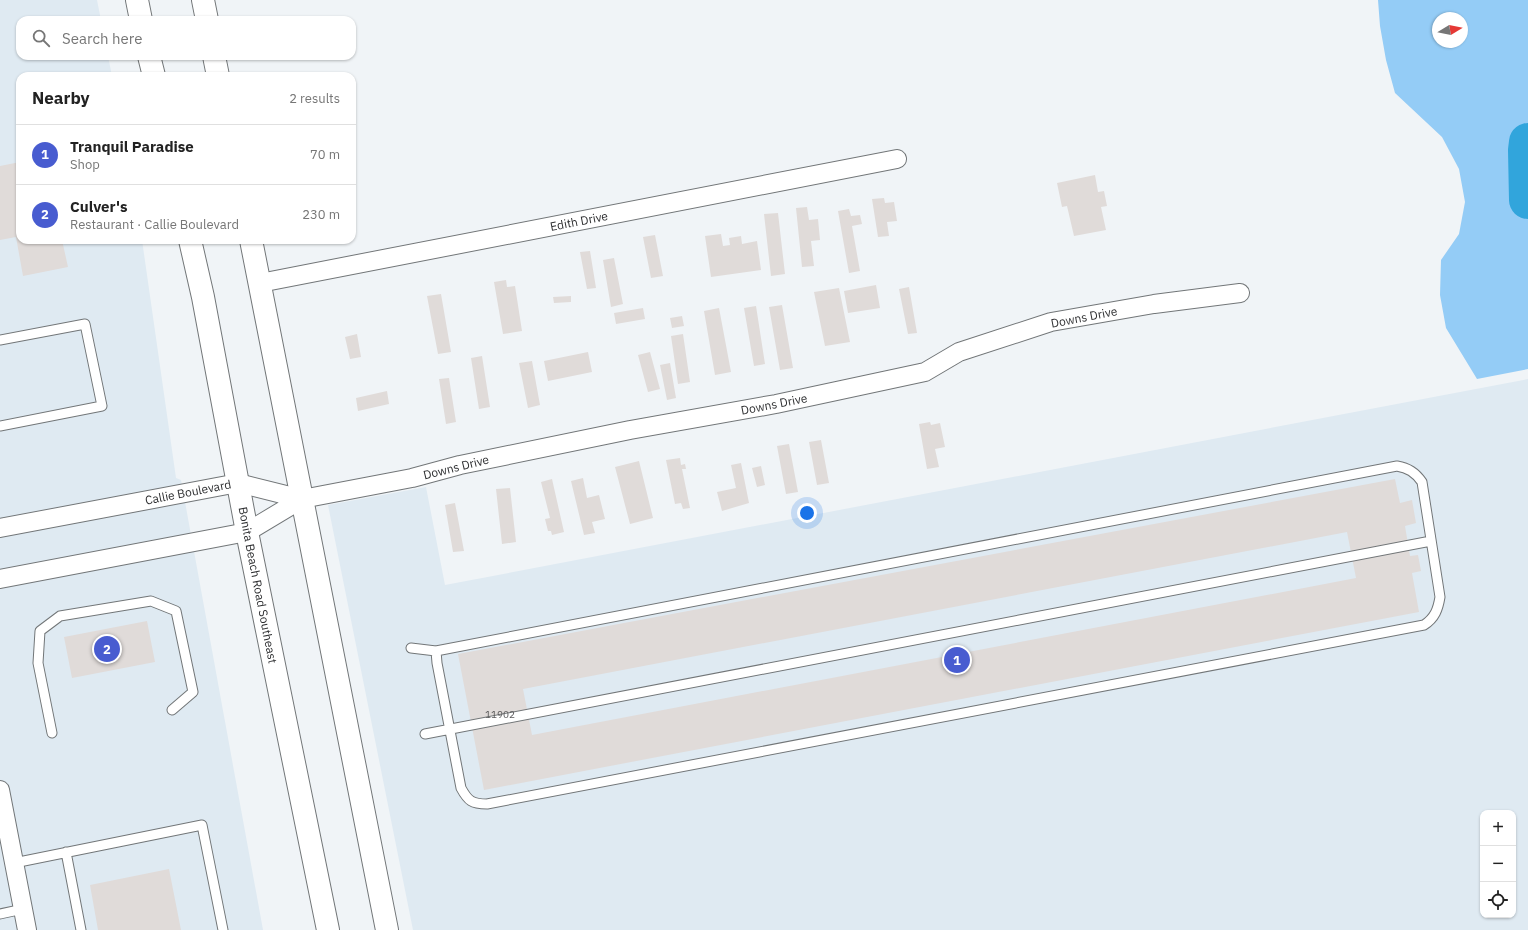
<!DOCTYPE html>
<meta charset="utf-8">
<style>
:root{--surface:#fff;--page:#f2f2f2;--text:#222;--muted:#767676;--line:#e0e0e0;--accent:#485cd0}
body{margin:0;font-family:"IBM Plex Sans",sans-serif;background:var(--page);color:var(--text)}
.controls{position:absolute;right:12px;bottom:12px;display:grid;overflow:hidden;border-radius:8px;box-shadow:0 1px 3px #0004}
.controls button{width:36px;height:36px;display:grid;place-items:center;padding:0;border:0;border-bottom:1px solid var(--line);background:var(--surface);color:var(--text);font:20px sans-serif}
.compass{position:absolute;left:1432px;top:12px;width:36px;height:36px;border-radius:50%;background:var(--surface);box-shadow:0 1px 3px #0004;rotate:80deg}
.you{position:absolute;left:807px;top:513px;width:14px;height:14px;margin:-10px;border:3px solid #fff;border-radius:50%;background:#1a73e8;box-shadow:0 0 0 6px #1a73e833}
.badge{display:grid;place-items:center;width:26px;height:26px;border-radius:50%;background:var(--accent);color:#fff;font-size:13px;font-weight:700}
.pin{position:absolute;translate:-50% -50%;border:2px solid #fff;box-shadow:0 1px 4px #0006}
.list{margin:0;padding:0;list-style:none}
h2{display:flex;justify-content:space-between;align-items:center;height:52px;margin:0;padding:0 16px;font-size:17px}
h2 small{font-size:13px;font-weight:400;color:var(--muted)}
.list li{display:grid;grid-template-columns:26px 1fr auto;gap:12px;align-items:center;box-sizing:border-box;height:60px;padding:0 16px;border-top:1px solid var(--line)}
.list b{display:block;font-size:15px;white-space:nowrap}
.list p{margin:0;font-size:13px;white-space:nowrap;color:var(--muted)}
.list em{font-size:13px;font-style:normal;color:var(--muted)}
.icon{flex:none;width:22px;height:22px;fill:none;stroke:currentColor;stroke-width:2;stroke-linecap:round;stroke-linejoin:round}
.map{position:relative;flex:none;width:1528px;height:930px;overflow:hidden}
.search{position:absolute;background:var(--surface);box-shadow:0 1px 3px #0004;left:16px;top:16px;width:340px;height:44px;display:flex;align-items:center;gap:10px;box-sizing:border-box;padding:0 14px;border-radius:12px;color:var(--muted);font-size:15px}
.panel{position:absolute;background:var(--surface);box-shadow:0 1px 3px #0004;left:16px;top:72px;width:340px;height:172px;border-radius:12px}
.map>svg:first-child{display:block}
</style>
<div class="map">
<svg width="1528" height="930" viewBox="0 0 1528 930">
<rect width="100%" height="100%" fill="#f0f4f7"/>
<path fill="#dfeaf2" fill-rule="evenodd" d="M 0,0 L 97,0 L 101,20 L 20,20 L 20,56 L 108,56 L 112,76 L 20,76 L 20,240 L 142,240 L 176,478 L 181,480 L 263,930 L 0,930 Z
M 1528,379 L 1528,930 L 413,930 L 328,505 L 426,487 L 445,585 ZM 1483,813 L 1513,813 L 1513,915 L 1483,915 Z"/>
<path fill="#94ccf6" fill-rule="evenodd" d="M 1378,0 L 1528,0 L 1528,369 L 1477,379 L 1446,328 L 1440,295 L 1441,260 L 1459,234 L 1465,202 L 1459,169 L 1442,137 L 1395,93 L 1386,60 L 1380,26 ZM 1438,18 L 1462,18 L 1462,42 L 1438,42 Z"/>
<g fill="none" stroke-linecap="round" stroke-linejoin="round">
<path stroke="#31a5dc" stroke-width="38" d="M 1528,142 L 1527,150 L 1528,200"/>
</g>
<path fill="#e0dbd9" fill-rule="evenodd" d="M 20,162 L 20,240 L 62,240 L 68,267 L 23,276 L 16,237 L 0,240 L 0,166 Z
M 1095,175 L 1098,192 L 1104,191 L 1107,206 L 1101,207 L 1106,230 L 1074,236 L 1067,206 L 1062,207 L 1057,183 Z
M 884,198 L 885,203 L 894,202 L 897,221 L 887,222 L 889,236 L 878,237 L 872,199 Z
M 807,207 L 809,220 L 818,219 L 820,240 L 811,241 L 814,266 L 802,267 L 796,208 Z
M 849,209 L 851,216 L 860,215 L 862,224 L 852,226 L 860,271 L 849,273 L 838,211 Z
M 778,213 L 785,274 L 771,276 L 764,214 Z
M 721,234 L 723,246 L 730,245 L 729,238 L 741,236 L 742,244 L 757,241 L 761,270 L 711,277 L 705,236 Z
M 655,235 L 663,276 L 651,278 L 643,237 Z
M 590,251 L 596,288 L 587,289 L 580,252 Z
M 614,258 L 623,304 L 611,307 L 603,260 Z
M 506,280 L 507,287 L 515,286 L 522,331 L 503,334 L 494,282 Z
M 876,285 L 880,308 L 848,313 L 844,291 Z
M 909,287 L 917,333 L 908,334 L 899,289 Z
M 839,288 L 850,342 L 825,346 L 814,292 Z
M 441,294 L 451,352 L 438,354 L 427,296 Z
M 571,296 L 571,302 L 554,303 L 553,297 Z
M 782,305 L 793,368 L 780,370 L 769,307 Z
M 756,306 L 765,364 L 754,366 L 744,308 Z
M 643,308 L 645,319 L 616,324 L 614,313 Z
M 719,308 L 731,372 L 715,375 L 704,311 Z
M 682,316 L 684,326 L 672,328 L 670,318 Z
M 357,334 L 361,357 L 350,359 L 345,337 Z
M 683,334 L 690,382 L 678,384 L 671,336 Z
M 588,352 L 592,372 L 548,381 L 544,361 Z
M 650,352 L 660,389 L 648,392 L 638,355 Z
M 482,356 L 490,407 L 479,409 L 471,358 Z
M 532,361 L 540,405 L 528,408 L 519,363 Z
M 670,363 L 676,398 L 667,400 L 660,365 Z
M 449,378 L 456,422 L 446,424 L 439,379 Z
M 387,391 L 389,404 L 358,411 L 356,398 Z
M 930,422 L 931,425 L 940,423 L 945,447 L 935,449 L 939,467 L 927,469 L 919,424 Z
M 821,440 L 829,483 L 817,485 L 809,442 Z
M 789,444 L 798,492 L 786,494 L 777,446 Z
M 680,458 L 681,465 L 685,464 L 686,469 L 682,469 L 690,508 L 683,509 L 681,503 L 675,504 L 666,460 Z
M 639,461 L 653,518 L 630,524 L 615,467 Z
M 741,463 L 749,503 L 722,511 L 717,492 L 736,488 L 731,465 Z
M 761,466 L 765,485 L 757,487 L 752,468 Z
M 583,478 L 587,498 L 599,495 L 605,519 L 592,522 L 595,533 L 584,535 L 571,481 Z
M 552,479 L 564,532 L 552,535 L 551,531 L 548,531 L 545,519 L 550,518 L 541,482 Z
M 1395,479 L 1400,503 L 1412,500 L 1416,523 L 1405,526 L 1410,556 L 1418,555 L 1421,571 L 1412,573 L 1419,612 L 484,790 L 458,654 ZM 1347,532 L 1356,578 L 532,735 L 523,689 Z
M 510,488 L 516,542 L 502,544 L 496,489 Z
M 455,503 L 464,551 L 453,552 L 445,505 Z
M 147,621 L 155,662 L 72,678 L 64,637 Z
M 169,869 L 181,930 L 98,930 L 90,885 Z"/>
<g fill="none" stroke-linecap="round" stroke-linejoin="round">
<defs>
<path id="service" d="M 0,340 L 85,324 L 102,406 L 0,426
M 1397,466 C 1408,468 1415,472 1422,482 L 1440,597 C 1438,609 1435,618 1424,625 L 487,804 C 472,804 468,801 461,788 L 437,663 L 436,651 Z
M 411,648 L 436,651
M 52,733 L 38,663 L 40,631 L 60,616 L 151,601 L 176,611 L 193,692 L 172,710
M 425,734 L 1431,541
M 66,852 L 81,930
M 14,863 L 202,825 L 223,930
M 0,914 L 23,909"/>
<path id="minor" d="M 260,283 L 897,159
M 0,528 L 238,483 L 302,499
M 0,579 L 247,532 L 302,499 L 412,478 L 460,465 L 630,430 L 776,404 L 925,372 L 959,352 L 1051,322 L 1154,304 L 1240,293
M 0,790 L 27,930"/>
<path id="primary" d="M 137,0 L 141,20
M 203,0 L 207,20
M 149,56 L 154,76
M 214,56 L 218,76
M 190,240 L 203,297 L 247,532 L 328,930
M 251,240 L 387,930"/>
</defs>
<use href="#service" stroke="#727678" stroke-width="11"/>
<use href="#minor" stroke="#727678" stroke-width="20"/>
<use href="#primary" stroke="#727678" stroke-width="24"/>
<use href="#service" stroke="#fff" stroke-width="9"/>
<use href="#minor" stroke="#fff" stroke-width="18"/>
<use href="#primary" stroke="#fff" stroke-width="22"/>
</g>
<g text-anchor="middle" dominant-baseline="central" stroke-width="3.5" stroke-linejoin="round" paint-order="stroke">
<g font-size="10" fill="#5a595a">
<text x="500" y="714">11902</text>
</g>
<g font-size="12" fill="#2d2e30" stroke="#fff">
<text transform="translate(579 221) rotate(-11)">Edith Drive</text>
<text transform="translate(1084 317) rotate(-11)">Downs Drive</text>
<text transform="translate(774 404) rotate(-11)">Downs Drive</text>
<text transform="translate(456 467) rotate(-14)">Downs Drive</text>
<text transform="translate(188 492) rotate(-11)">Callie Boulevard</text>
<text transform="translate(258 585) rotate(79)">Bonita Beach Road Southeast</text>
</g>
</g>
</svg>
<div class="controls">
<button>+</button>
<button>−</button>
<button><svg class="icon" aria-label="locate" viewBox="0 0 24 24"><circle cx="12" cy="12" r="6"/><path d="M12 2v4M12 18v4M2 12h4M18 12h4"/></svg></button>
</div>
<svg class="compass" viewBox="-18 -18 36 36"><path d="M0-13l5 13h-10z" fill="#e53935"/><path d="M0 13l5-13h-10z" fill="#767676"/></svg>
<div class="you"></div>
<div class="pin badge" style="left:957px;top:660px">1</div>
<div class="pin badge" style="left:107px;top:649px">2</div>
<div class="search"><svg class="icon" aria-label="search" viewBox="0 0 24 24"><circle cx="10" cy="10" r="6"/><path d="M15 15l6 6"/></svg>Search here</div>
<section class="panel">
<h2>Nearby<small>2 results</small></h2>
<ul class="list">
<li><span class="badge">1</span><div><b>Tranquil Paradise</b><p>Shop</p></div><em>70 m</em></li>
<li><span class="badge">2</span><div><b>Culver's</b><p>Restaurant · Callie Boulevard</p></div><em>230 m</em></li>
</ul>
</section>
</div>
